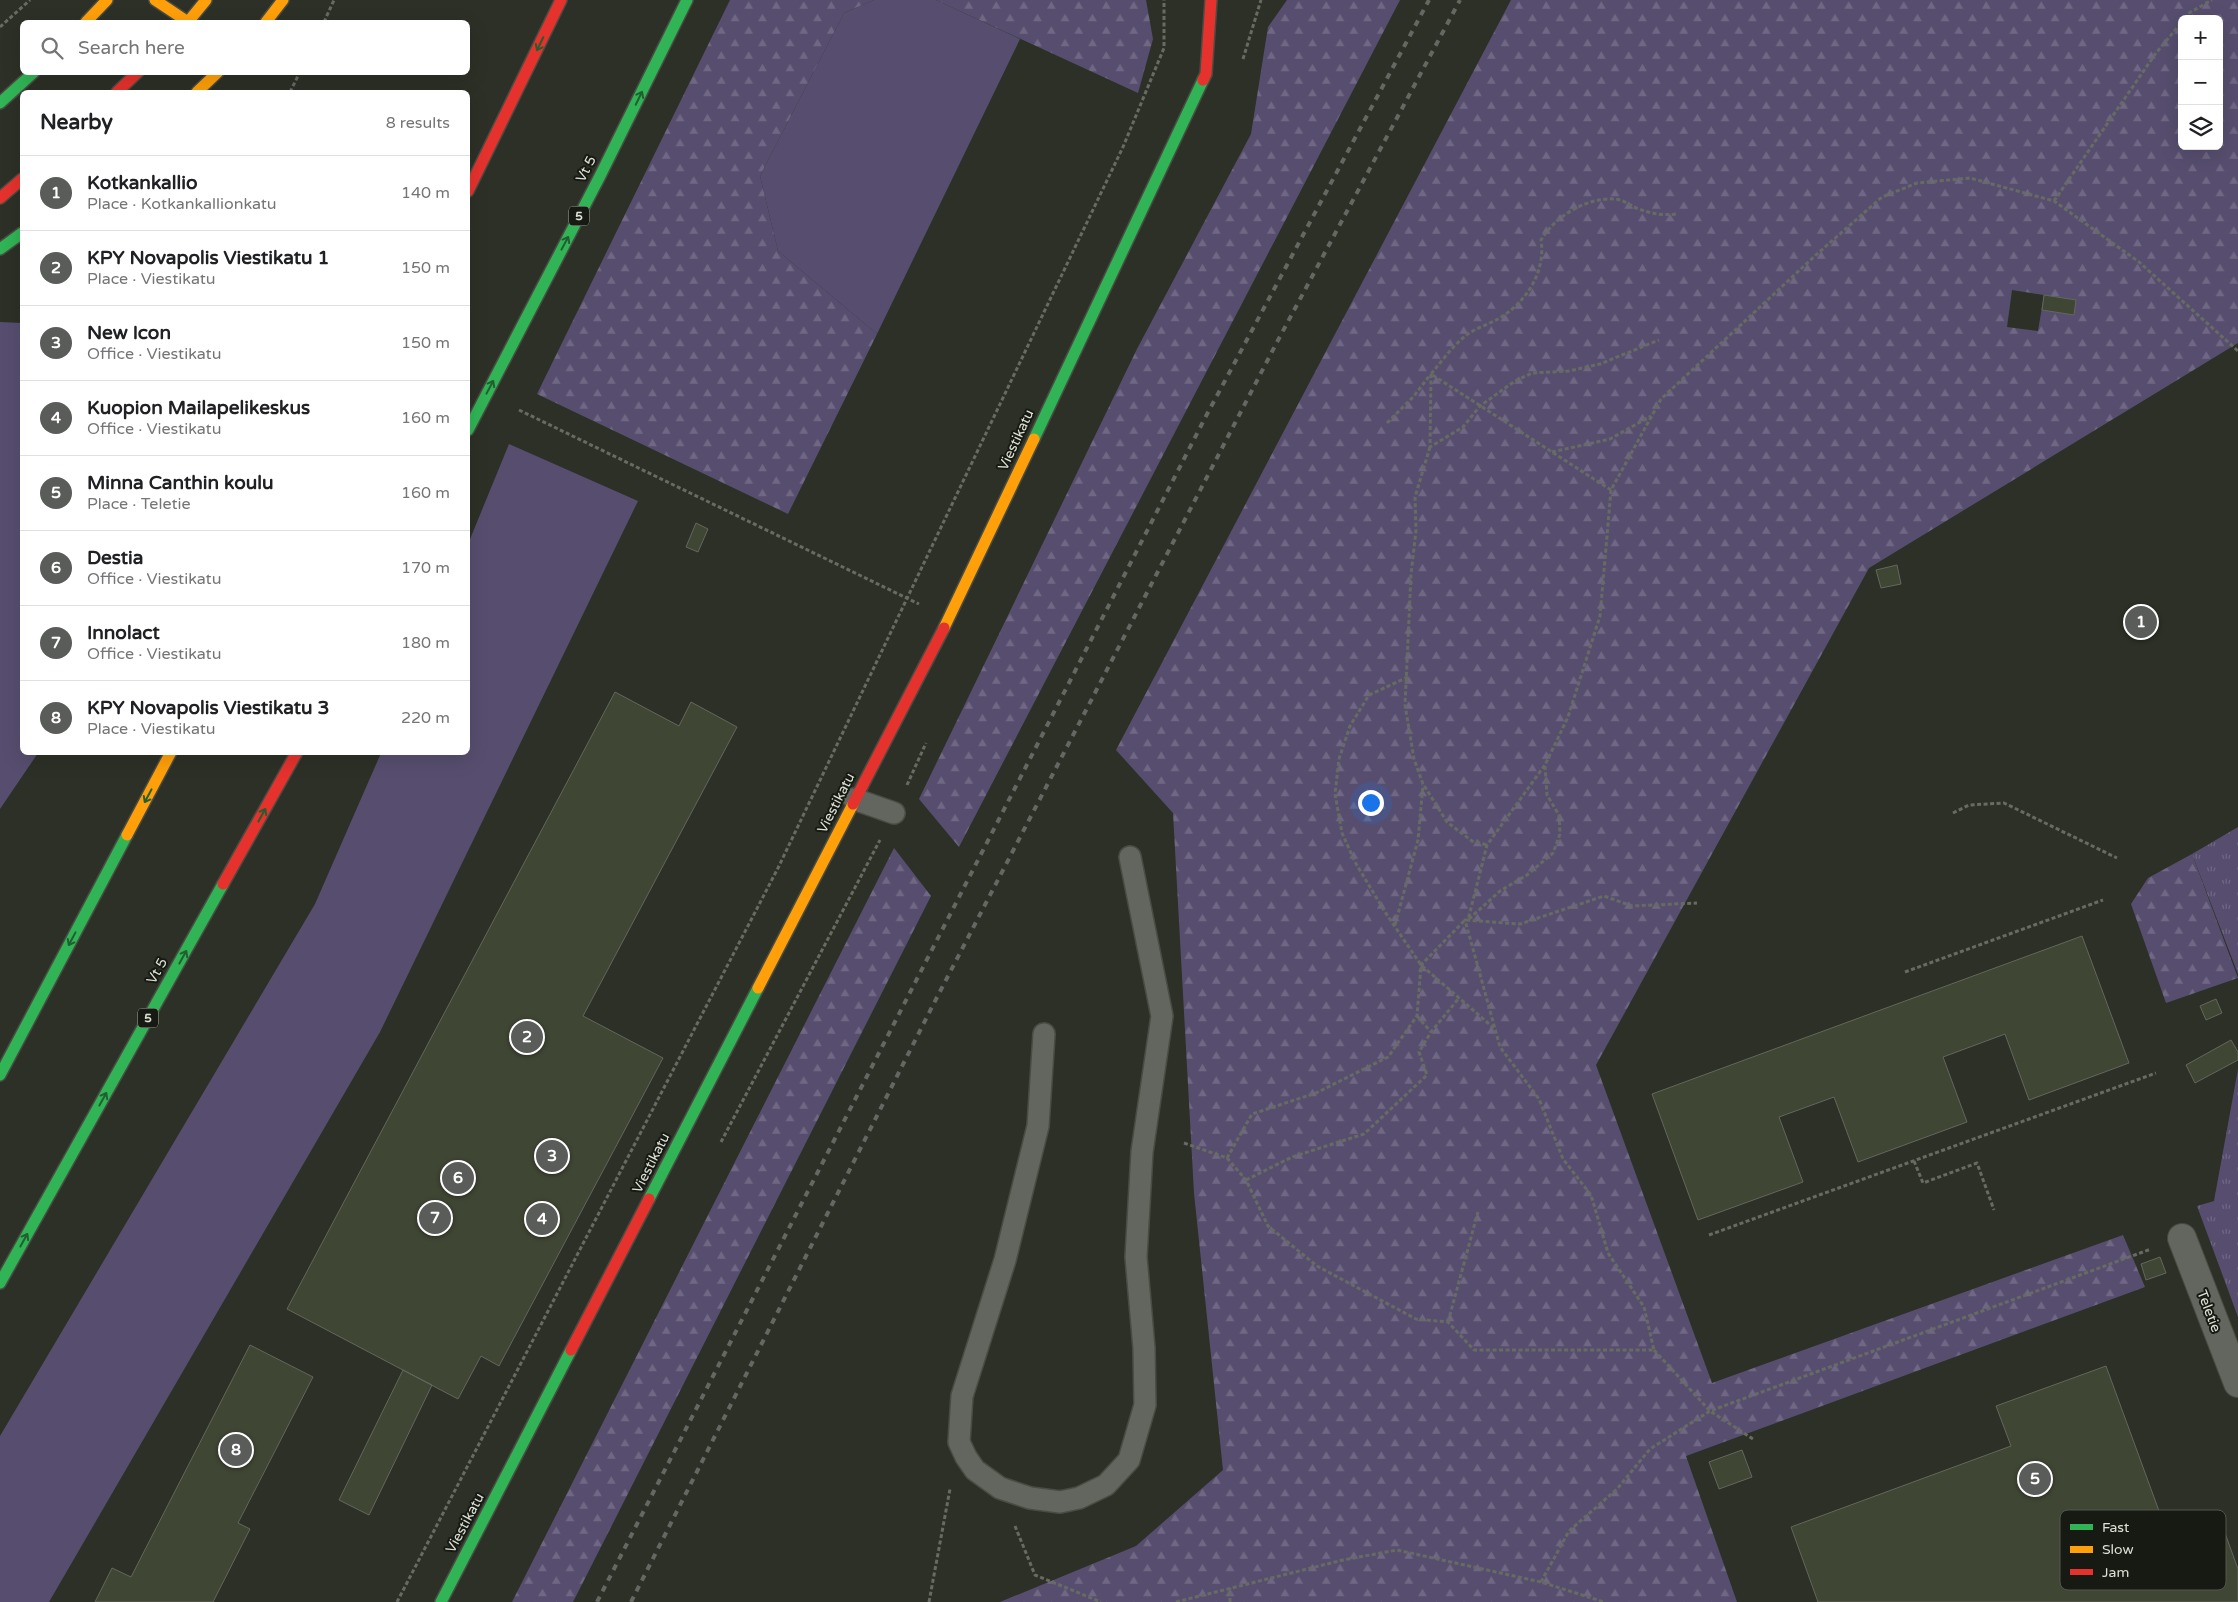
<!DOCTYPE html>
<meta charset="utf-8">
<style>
:root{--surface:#fff;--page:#f6f6f6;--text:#202124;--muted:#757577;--line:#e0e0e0;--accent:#595c58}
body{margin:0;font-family:"Varela Round",sans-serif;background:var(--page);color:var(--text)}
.controls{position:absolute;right:15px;top:15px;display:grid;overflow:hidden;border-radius:8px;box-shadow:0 5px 20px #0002}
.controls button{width:45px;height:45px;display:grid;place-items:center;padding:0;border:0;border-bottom:1px solid var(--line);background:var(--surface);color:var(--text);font:25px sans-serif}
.you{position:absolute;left:1370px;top:802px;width:18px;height:18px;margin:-12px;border:4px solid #fff;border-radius:50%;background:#1a73e8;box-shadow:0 0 0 8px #1a73e833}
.badge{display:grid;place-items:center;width:32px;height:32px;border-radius:50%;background:var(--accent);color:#fff;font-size:16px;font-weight:700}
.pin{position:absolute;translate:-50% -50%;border:2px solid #fff;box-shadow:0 1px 5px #0006}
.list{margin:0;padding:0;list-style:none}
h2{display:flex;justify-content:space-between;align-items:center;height:65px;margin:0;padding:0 20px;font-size:21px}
h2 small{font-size:16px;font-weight:400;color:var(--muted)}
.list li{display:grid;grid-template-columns:32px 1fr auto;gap:15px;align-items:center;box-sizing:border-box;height:75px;padding:0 20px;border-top:1px solid var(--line)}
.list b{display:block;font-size:19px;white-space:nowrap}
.list p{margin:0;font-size:16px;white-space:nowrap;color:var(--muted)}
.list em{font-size:16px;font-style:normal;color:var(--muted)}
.icon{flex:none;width:28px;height:28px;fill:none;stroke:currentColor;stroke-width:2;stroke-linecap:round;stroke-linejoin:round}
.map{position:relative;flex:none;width:2238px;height:1602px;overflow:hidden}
.search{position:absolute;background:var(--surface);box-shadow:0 5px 20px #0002;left:20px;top:20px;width:450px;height:55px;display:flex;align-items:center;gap:12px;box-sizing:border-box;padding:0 18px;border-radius:8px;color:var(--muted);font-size:19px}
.panel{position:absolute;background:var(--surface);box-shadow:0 5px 20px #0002;left:20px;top:90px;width:450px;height:665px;border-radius:8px}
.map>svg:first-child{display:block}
</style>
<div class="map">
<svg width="2238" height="1602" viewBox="0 0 2238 1602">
<defs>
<pattern id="forest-firs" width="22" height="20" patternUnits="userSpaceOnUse" patternTransform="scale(1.25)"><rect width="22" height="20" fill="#574e6f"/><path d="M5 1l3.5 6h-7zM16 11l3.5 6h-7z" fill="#6f6783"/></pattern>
<pattern id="park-tufts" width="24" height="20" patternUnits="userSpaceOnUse" patternTransform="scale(1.25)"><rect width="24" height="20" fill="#574e6f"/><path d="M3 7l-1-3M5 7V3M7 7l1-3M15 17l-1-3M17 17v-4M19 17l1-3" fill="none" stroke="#6f6783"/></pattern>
</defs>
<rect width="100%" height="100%" fill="#2c3026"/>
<path fill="#574e6f" d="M 874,0 L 936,0 L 1020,39 L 877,334 L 778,251 L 760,176 L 844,13 Z
M 0,322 L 22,323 L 22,752 L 38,753 L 0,809 Z
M 509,444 L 638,501 L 380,1032 L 49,1602 L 0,1602 L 0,1436 L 315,904 L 381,753 L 468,752 L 468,544 Z"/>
<path fill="url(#forest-firs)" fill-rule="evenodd" d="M 730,0 L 874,0 L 844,13 L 760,176 L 778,251 L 877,334 L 788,514 L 537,394 Z
M 936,0 L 1146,0 L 1153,39 L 1138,93 Z
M 1287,0 L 1400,0 L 959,847 L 919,799 L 1137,349 L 1251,134 L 1268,27 Z
M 1511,0 L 2238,0 L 2238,343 L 1869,568 L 1596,1065 L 1712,1383 L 2123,1235 L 2145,1287 L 1686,1456 L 1737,1602 L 1000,1602 L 1136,1546 L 1223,1470 L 1194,1193 L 1173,813 L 1116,750 ZM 2182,19 L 2219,19 L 2219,146 L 2182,146 ZM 2012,290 L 2044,295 L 2038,331 L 2007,327 Z
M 894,848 L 931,896 L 573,1602 L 512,1602 Z
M 2192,854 L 2238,978 L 2166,1003 L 2131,904 L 2148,878 Z"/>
<path fill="url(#park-tufts)" d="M 2238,827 L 2238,974 L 2192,854 Z
M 2238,1069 L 2238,1317 L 2197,1206 L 2214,1201 Z"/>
<path fill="#404634" stroke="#63675e" d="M 2044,295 L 2076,300 L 2074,315 L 2042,310 Z
M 696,523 L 708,529 L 698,552 L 686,547 Z
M 1897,565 L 1901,584 L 1881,588 L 1876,570 Z
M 615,692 L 679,726 L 691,702 L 737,727 L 583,1016 L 663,1058 L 499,1366 L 481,1356 L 458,1399 L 287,1309 Z
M 2082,936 L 2129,1063 L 2029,1100 L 2005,1034 L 1943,1057 L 1967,1122 L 1858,1162 L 1834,1097 L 1779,1117 L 1803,1182 L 1698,1220 L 1652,1094 Z
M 2216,999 L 2222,1013 L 2206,1020 L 2200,1006 Z
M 2231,1040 L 2238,1052 L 2238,1060 L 2195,1083 L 2186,1065 Z
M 2160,1257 L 2166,1273 L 2146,1280 L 2141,1264 Z
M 250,1345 L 313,1377 L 238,1523 L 250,1529 L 213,1602 L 95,1602 L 112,1568 L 131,1577 Z
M 2106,1366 L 2166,1530 L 2217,1511 L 2238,1569 L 2238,1602 L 1818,1602 L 1791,1527 L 2011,1446 L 1996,1406 Z
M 403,1370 L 432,1385 L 369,1515 L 339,1500 Z
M 1742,1450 L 1752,1477 L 1719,1489 L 1709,1462 Z"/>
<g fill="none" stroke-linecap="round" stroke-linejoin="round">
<defs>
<path id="lane" d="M 854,799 L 894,813
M 1044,1034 L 1038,1126 L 1005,1260 L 962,1396 L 959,1442 L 966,1457 L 975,1470 L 1000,1488 L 1030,1498 L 1060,1502 L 1079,1498 L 1106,1485 L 1129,1460 L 1145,1405 L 1144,1348 L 1136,1257 L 1142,1152 L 1162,1016 L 1130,857"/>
<path id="street" d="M 2182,1238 L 2238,1383"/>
<path id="fast" d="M 0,103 L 34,72
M 0,249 L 22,233
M 468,430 L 600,176 L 687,0
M 1034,439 L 1203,80
M 0,1075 L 127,835
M 649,1199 L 758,988
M 0,1283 L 223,884
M 441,1602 L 571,1350"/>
<path id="slow" d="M 155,0 L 188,22
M 86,22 L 107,0
M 188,22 L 206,0
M 266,22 L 283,0
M 197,92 L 218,72
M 944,628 L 1034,439
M 127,835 L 171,752
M 758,988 L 853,804"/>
<path id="jam" d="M 1203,80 L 1206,74 L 1211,0
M 117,92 L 138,72
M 468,191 L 561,0
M 0,198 L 22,179
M 853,804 L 944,628
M 223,884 L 297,752
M 571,1350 L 649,1199"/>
</defs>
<use href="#lane" stroke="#494c43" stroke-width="24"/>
<use href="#street" stroke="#494c43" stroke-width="30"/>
<use href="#fast" stroke="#494c43" stroke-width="14"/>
<use href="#slow" stroke="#494c43" stroke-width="14"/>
<use href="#jam" stroke="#494c43" stroke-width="14"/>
<path stroke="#686b63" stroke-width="3" stroke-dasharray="4 2.5" stroke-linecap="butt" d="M 2185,19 L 2189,13 L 2212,0
M 324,22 L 334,0
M 0,27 L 30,0
M 1243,59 L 1261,0
M 290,92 L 300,72
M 2054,201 L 2156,53 L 2182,22
M 1431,374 L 1430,447 L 1463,427 L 1480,406 L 1515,381 L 1532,373 L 1569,371 L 1600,364 L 1659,340
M 519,410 L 919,604
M 1387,423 L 1414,396 L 1430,375
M 1430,447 L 1415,497 L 1416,530 L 1411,575 L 1405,705 L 1414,759 L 1423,784 L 1447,822 L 1472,841 L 1487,845
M 1552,452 L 1610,439 L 1651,416
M 1611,490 L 1431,374 C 1441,362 1452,347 1464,337 C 1473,329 1487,325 1498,319 C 1526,303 1546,272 1541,240 C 1555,216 1587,197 1616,199 C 1622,200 1629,204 1634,207 C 1648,213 1661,216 1676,214
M 1408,677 L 1369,695 L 1350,726 L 1339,759 L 1335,794 L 1342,833 L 1355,862 L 1385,912 L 1421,965 L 1496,1030
M 907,785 L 926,743
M 1953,813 L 1969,805 L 2004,803 L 2117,858
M 1469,919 L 1500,891 L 1527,875 L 1553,853 L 1560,834 L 1559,815 L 1547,795 L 1545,766
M 1395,925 L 1418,840 L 1423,785
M 1905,972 L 2103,900
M 1417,1016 L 1431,1032
M 721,1142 L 880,840
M 1184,1143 L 1227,1158 L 1252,1114 L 1316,1093 L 1388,1057 L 1417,1016 L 1421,965 L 1465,920 L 1520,924 L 1604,896 L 1632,906 L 1697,903
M 1227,1158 L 1246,1180 L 1268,1226 L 1317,1266 L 1416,1319 L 1448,1322 L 1474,1350 L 1654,1350 L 1644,1307 L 1608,1253 L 1591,1195 L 1563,1159 L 1539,1099 L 1500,1047 L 1465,920 L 1468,920 L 1487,845 L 1545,765 L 1568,717 L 1600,616 L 1611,490 L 1661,399 L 1817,254 L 1882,197 L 1917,183 L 1970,178 L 2054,201 L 2139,262 L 2238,351
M 1914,1161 L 1923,1183 L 1977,1163 L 1994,1210
M 1246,1180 L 1292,1157 L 1364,1134 L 1427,1075 L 1419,1052 L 1431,1032 L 1459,998
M 1709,1235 L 2156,1073
M 1448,1322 L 1478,1212
M 1654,1350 L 1710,1411 L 1753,1439
M 1015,1526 L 1035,1575 L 1101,1602
M 1541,1582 L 1569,1531 L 1617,1489 L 1650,1449 L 1710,1411 L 2151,1249
M 397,1602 L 778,868 L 1123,147 L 1164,48 L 1164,0
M 929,1602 L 950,1489
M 1176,1602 L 1343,1560 L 1397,1550 L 1541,1582 L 1604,1602
M 1230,1602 L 1230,1588"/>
<use href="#lane" stroke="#63665e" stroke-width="21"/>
<use href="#street" stroke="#63665e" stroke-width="28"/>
<use href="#fast" stroke="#30b455" stroke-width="11"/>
<use href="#slow" stroke="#ff9f0a" stroke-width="11"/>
<use href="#jam" stroke="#e5322d" stroke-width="11"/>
<path stroke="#656762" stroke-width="4" stroke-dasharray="6 6" stroke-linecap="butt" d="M 597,1602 L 1205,418 L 1429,0
M 631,1602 L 933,1005 L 1276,344 L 1460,0"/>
</g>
<defs><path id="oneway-shaft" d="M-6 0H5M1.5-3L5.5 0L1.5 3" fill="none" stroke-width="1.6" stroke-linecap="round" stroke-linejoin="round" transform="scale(1.25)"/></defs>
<g stroke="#225f30">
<use href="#oneway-shaft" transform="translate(540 44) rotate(116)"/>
<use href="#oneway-shaft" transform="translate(639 98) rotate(-64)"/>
<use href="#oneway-shaft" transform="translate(565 243) rotate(-62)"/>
<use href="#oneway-shaft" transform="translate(490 387) rotate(-62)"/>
<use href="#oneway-shaft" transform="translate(148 796) rotate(118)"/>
<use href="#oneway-shaft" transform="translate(262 815) rotate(-61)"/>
<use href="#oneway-shaft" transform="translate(72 939) rotate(118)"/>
<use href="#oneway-shaft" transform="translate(183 957) rotate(-61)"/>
<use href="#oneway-shaft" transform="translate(103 1099) rotate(-61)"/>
<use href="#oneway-shaft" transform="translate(24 1240) rotate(-61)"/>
</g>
<g text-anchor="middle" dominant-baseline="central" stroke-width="4" stroke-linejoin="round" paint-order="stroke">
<g fill="#171a12" stroke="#a1a59b" stroke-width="1">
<rect x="569" y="206.5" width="20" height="19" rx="4"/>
<rect x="138" y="1008.5" width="20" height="19" rx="4"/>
</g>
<g font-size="12" font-weight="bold" fill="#dce1d6">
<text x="579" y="216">5</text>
<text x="148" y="1018">5</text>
</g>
<g font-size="14" fill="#dce1d6" stroke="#171a12">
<text transform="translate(586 169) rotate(-63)">Vt 5</text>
<text transform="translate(1016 440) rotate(-65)">Viestikatu</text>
<text transform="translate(836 803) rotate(-63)">Viestikatu</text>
<text transform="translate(157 971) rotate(-61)">Vt 5</text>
<text transform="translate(651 1163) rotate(-63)">Viestikatu</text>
<text transform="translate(2209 1311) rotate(69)">Teletie</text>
<text transform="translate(465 1523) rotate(-62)">Viestikatu</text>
</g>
</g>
<rect x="2060" y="1510" width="166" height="80" rx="8" fill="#171a12" stroke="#52564d" stroke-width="1"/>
<rect x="2070" y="1524" width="23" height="6" fill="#30b455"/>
<rect x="2070" y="1546" width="23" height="7" fill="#ff9f0a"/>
<rect x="2070" y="1569" width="23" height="6" fill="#e5322d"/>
<g font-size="14" fill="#dce1d6">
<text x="2102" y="1532">Fast</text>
<text x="2102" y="1554">Slow</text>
<text x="2102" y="1577">Jam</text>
</g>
</svg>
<div class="controls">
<button>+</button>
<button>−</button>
<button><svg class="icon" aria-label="layers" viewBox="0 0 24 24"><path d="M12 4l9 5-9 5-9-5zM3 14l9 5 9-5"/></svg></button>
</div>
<div class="you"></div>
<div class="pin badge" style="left:2141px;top:622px">1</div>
<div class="pin badge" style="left:527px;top:1037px">2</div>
<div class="pin badge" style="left:552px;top:1156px">3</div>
<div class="pin badge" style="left:542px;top:1219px">4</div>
<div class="pin badge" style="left:2035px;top:1479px">5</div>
<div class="pin badge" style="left:458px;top:1178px">6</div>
<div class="pin badge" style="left:435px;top:1218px">7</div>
<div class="pin badge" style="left:236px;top:1450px">8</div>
<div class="search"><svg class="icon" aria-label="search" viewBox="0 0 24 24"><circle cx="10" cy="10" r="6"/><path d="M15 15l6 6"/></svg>Search here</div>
<section class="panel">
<h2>Nearby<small>8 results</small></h2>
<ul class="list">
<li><span class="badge">1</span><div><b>Kotkankallio</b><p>Place · Kotkankallionkatu</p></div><em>140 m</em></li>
<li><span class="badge">2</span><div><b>KPY Novapolis Viestikatu 1</b><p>Place · Viestikatu</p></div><em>150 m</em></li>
<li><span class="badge">3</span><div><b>New Icon</b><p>Office · Viestikatu</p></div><em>150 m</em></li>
<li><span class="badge">4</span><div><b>Kuopion Mailapelikeskus</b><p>Office · Viestikatu</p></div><em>160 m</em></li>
<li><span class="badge">5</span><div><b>Minna Canthin koulu</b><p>Place · Teletie</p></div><em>160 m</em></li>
<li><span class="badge">6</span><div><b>Destia</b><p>Office · Viestikatu</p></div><em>170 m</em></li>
<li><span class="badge">7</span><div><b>Innolact</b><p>Office · Viestikatu</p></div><em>180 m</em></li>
<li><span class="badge">8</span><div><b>KPY Novapolis Viestikatu 3</b><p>Place · Viestikatu</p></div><em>220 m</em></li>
</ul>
</section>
</div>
